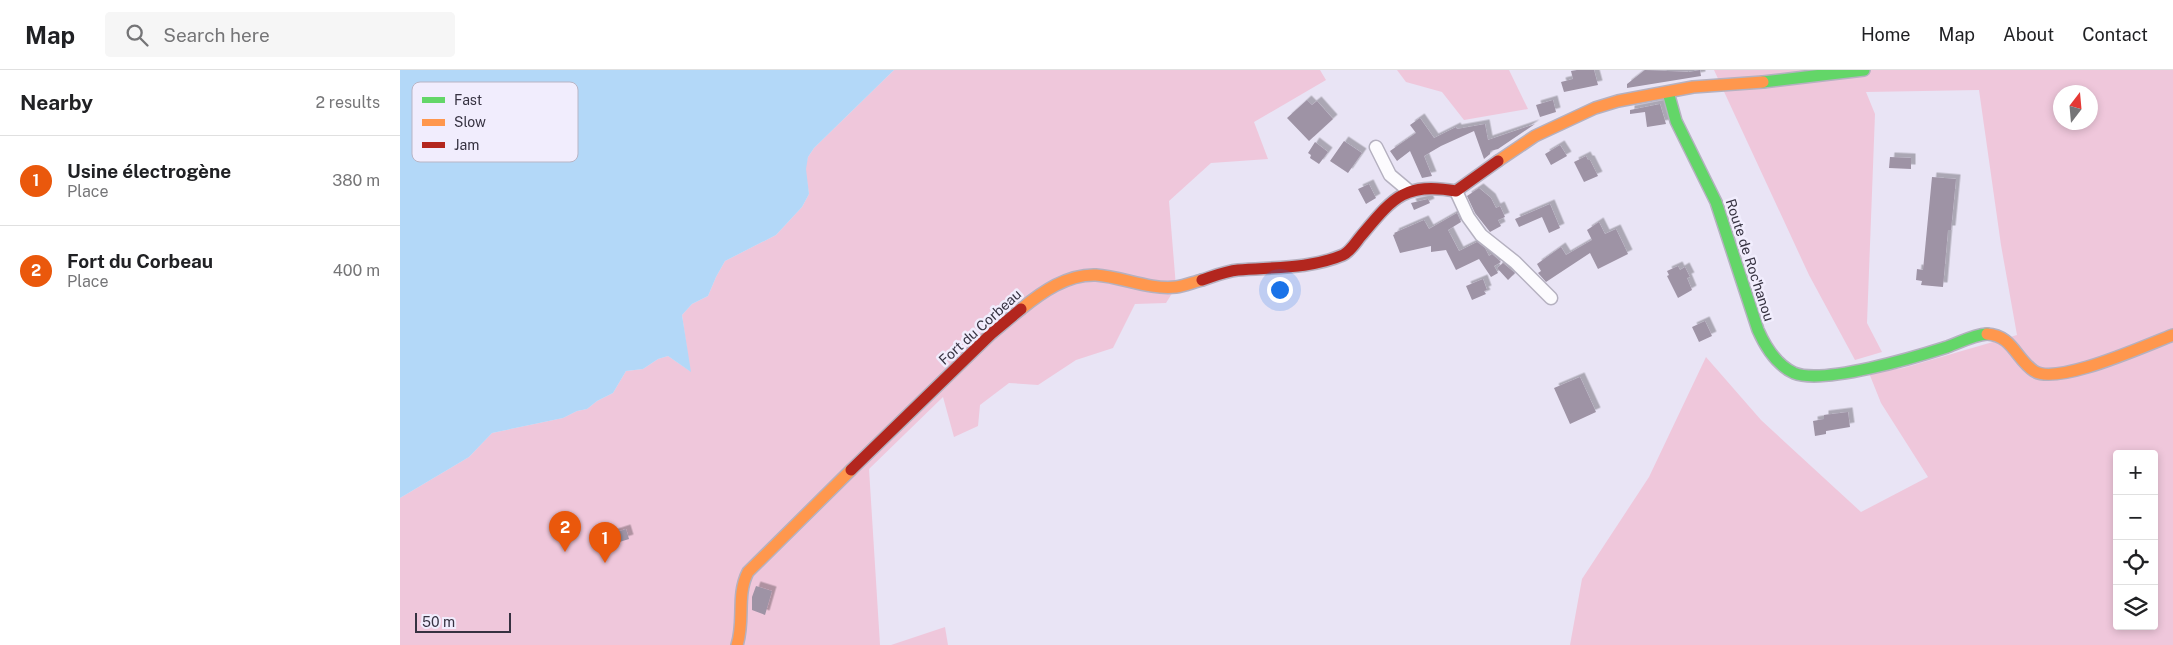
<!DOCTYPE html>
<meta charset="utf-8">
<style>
:root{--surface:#fff;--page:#f6f6f6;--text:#202124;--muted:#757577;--line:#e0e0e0;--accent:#ea580c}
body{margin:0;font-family:"Public Sans",sans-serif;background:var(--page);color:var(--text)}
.controls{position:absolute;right:15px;bottom:15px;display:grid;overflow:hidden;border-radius:5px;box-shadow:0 2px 8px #0003}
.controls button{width:45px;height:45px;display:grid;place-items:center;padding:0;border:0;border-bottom:1px solid var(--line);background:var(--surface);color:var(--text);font:25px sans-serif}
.compass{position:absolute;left:1653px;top:15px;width:45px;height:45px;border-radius:50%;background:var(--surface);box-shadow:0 2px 8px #0003;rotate:16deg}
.scale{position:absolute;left:15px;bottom:12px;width:96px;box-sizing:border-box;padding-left:5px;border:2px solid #363241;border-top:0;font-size:14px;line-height:18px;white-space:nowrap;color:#363241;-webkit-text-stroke:4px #f1edfd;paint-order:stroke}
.you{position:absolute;left:879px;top:219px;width:18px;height:18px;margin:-12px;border:4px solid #fff;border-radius:50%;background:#1a73e8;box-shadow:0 0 0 8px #1a73e833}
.badge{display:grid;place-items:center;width:32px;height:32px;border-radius:50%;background:var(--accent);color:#fff;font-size:16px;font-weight:700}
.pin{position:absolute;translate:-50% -41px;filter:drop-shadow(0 1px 2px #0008)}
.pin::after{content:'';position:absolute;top:26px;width:18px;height:15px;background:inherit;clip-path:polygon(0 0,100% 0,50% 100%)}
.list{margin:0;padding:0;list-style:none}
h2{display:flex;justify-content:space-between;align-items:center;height:65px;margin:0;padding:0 20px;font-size:21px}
h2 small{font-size:16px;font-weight:400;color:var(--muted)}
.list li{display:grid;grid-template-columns:32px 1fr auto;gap:15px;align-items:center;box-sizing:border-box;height:90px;padding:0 20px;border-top:1px solid var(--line)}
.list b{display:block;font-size:19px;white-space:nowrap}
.list p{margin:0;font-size:16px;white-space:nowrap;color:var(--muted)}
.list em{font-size:16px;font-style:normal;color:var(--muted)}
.icon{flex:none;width:28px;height:28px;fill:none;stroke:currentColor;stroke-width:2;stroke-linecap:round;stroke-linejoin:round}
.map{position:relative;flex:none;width:1773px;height:575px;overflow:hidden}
header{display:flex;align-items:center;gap:30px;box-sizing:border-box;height:70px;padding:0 25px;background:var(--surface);border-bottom:1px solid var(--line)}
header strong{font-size:24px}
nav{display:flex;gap:28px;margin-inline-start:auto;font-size:18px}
.search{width:350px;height:45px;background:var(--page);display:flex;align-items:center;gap:12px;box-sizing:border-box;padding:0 18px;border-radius:5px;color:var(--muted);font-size:19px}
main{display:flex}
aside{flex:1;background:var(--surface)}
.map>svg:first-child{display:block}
</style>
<header>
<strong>Map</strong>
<div class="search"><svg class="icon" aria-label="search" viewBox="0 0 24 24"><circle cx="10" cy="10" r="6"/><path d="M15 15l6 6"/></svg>Search here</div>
<nav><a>Home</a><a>Map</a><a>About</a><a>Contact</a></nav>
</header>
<main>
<aside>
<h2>Nearby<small>2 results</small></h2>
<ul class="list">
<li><span class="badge">1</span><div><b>Usine électrogène</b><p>Place</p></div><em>380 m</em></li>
<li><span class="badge">2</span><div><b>Fort du Corbeau</b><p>Place</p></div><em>400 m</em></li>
</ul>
</aside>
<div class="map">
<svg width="1773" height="575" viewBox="0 0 1773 575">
<defs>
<filter id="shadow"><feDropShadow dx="4.5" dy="-4.5" stdDeviation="0" flood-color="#0004"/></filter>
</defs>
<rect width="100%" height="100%" fill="#e9e4f5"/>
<path fill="#efc7db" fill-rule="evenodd" d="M 494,0 L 920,0 L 926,10 L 854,52 L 868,89 L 811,93 L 769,131 L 776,217 L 766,233 L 735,234 L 713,278 L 676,290 L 638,315 L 609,313 L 580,335 L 578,356 L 554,367 L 543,327 L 469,399 L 480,575 L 0,575 L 0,428 L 69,387 L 92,363 L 163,348 L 177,341 L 187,339 L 197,331 L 213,323 L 226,301 L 243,299 L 258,289 L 268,286 L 290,301 L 282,245 L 292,234 L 308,226 L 316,207 L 325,191 L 376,165 L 402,137 L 409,124 L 405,99 L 408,87 L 414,78 Z
M 997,0 L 1109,0 L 1128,39 L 1064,50 L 1042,22 L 1006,12 Z
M 1314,0 L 1773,0 L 1773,575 L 1170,575 L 1182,509 L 1249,407 L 1306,287 L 1361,350 L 1461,442 L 1528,407 L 1481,333 L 1469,303 L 1503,298 L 1617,265 L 1601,175 L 1579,20 L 1466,22 L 1475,44 L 1467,253 L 1482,282 L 1455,290 L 1409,205 ZM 1660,22 L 1690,22 L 1690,52 L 1660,52 ZM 1717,384 L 1754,384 L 1754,556 L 1717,556 Z
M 545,557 L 548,575 L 491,575 Z"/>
<path fill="#b3d8f8" d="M 0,0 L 494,0 L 414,78 L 408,87 L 406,99 L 409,124 L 402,137 L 376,165 L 325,191 L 316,207 L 308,226 L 292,234 L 282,245 L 291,302 L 268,286 L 258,289 L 243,299 L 226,301 L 213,323 L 197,331 L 187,339 L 177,341 L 163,348 L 92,363 L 69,387 L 0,428 Z"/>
<path fill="#9e93a5" filter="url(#shadow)" d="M 1177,0 L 1194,0 L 1198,15 L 1164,22 L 1161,12 L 1173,9 L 1171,1 Z
M 1245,0 L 1289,2 L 1300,0 L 1301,6 L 1227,18 L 1227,14 Z
M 907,30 L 912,35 L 917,31 L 933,49 L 909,71 L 887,48 Z
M 1153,30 L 1156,42 L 1140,47 L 1136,35 Z
M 1260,34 L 1266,54 L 1247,57 L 1245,42 L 1230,44 L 1230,40 Z
M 1020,48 L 1034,68 L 1056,57 L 1057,59 L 1085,54 L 1088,70 L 1135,54 L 1098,79 L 1090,81 L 1090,84 L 1084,89 L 1074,61 L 1041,76 L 1024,86 L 1032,106 L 1022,108 L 1010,81 L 997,91 L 990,81 L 1016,63 L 1010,55 Z
M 944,71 L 962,83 L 948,103 L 930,91 Z
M 915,72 L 928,82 L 919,94 L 910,88 L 911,85 L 908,83 Z
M 1160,75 L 1167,86 L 1151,95 L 1145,84 Z
M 1186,86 L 1188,90 L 1190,90 L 1198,106 L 1184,112 L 1174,92 Z
M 1490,87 L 1511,88 L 1511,99 L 1489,98 Z
M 1532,107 L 1556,109 L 1551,160 L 1548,160 L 1543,217 L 1521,215 L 1522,211 L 1516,210 L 1517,199 L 1523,200 Z
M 969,114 L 976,128 L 966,134 L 958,119 Z
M 1079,118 L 1091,128 L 1096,138 L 1100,136 L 1105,147 L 1098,150 L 1101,156 L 1090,162 L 1075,143 L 1067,126 Z
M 1028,129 L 1030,133 L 1014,140 L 1011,133 Z
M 1150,134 L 1160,158 L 1149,163 L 1142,147 L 1119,157 L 1115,149 Z
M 1057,143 L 1061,152 L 1048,160 L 1059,181 L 1077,172 L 1085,178 L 1089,186 L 1092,184 L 1101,192 L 1094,196 L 1098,203 L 1091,207 L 1079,189 L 1056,200 L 1046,180 L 1031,182 L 1031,176 L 1000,183 L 993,165 L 995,164 L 994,163 L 1024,150 L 1029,159 Z
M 1199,152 L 1205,164 L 1216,159 L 1228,184 L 1198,199 L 1190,183 L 1146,212 L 1138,203 L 1141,201 L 1137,194 L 1161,177 L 1166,185 L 1192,170 L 1187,160 Z
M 1103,193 L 1115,203 L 1108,210 L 1097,198 Z
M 1278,196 L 1280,200 L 1285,197 L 1290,207 L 1287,208 L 1292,220 L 1278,228 L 1267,206 L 1269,205 L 1267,201 Z
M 1083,209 L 1087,220 L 1084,221 L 1086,224 L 1072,230 L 1066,216 Z
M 1305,251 L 1312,266 L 1299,272 L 1292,257 Z
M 1180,307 L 1196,342 L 1170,354 L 1154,318 Z
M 1448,342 L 1450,357 L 1426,361 L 1426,364 L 1415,366 L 1413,351 L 1424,349 L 1424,345 Z
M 226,459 L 229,469 L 207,476 L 204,466 Z
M 356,516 L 372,521 L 365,545 L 352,540 L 352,527 Z"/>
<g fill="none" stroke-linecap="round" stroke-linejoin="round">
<defs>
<path id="street" d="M 976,77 L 990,105 L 1009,121
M 1056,121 L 1068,147 L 1081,165 L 1115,192 L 1151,228"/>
<path id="fast" d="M 1363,12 L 1464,0
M 1268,22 L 1276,51 L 1316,132 L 1358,260 C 1365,276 1377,295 1394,303 C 1423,315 1516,287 1547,277 C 1561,272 1573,265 1587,264"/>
<path id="slow" d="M 1098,91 L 1135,66 L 1195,38 L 1218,31 L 1293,17 L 1363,12
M 621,239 C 642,222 667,204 696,205 C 723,207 749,220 776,217 C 784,216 794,212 802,210
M 1587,264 C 1612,265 1616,289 1634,301 C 1657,316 1746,275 1773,265
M 337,575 C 345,551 336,525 348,502 L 451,400"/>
<path id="jam" d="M 802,210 C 814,206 826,201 838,200 C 874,197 910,199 943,185 C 950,182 956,172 961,166 C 993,128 1004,112 1056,121 L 1098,91
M 451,400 L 591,264 L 621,239"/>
</defs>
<use href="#street" stroke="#b5b1c0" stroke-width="15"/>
<use href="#fast" stroke="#b5b1c0" stroke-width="14"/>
<use href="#slow" stroke="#b5b1c0" stroke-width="14"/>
<use href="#jam" stroke="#b5b1c0" stroke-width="14"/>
<use href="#street" stroke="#fcfbfe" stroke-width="12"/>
<use href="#fast" stroke="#63d668" stroke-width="11"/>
<use href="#slow" stroke="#ff974d" stroke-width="11"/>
<use href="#jam" stroke="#b3261e" stroke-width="11"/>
</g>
<g text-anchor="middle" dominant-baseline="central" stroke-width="5" stroke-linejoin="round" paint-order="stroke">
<g font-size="14" fill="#363241" stroke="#f1edfd">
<text transform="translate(1350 190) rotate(72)">Route de Roc'hanou</text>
<text transform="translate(580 257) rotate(-42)">Fort du Corbeau</text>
</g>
</g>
<rect x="12" y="12" width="166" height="80" rx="8" fill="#f1edfd" stroke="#b9b5c5" stroke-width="1"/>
<rect x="22" y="27" width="23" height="6" fill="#63d668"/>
<rect x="22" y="49" width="23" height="7" fill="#ff974d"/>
<rect x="22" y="72" width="23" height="6" fill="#b3261e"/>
<g font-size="14" fill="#363241">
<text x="54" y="35">Fast</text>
<text x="54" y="57">Slow</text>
<text x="54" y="80">Jam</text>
</g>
</svg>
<div class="controls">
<button>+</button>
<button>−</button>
<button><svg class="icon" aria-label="locate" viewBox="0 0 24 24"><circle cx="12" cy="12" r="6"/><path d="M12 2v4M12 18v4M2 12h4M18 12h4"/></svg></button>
<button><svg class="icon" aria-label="layers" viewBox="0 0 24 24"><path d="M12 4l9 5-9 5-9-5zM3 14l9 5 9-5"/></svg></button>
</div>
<svg class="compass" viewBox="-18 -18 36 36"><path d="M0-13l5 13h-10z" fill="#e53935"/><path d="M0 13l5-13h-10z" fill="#757577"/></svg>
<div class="scale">50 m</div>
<div class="you"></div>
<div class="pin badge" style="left:205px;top:493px">1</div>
<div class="pin badge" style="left:165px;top:482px">2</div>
</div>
</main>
